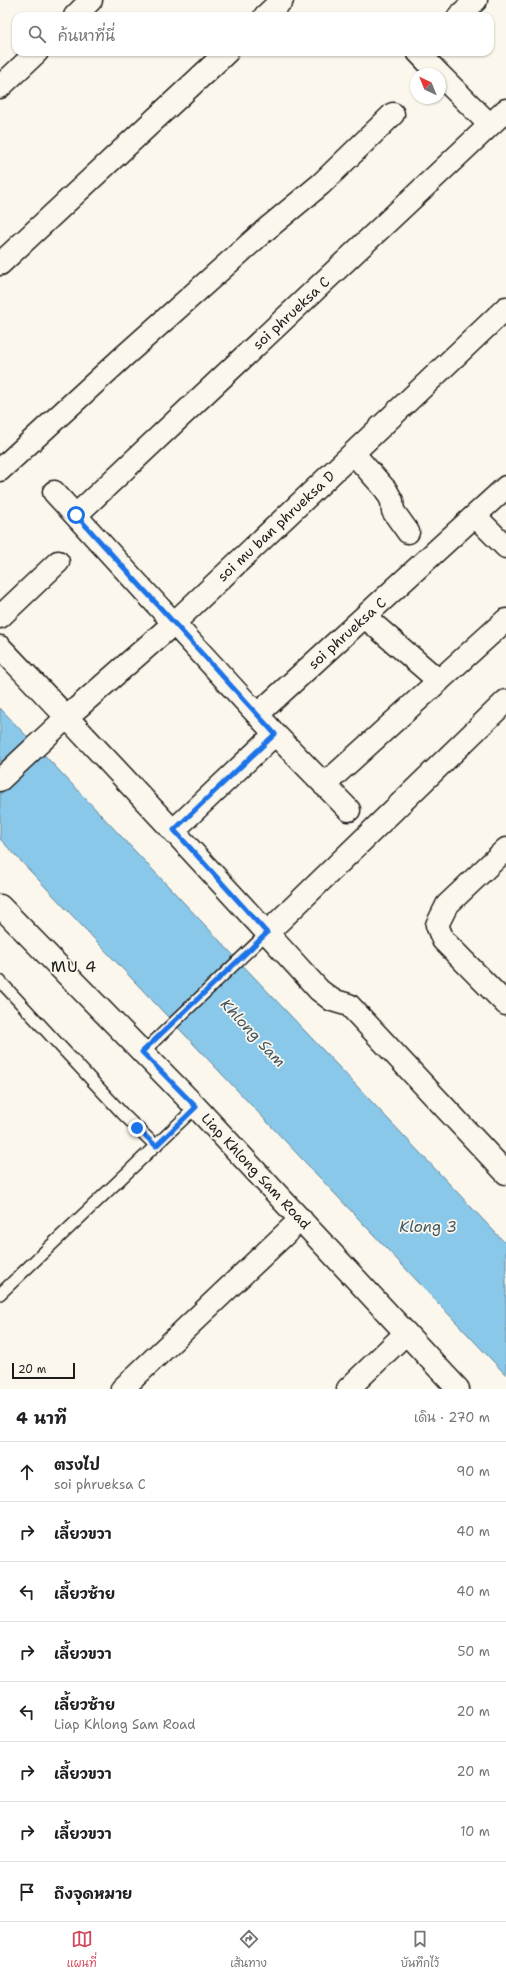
<!DOCTYPE html>
<html lang="th">
<meta charset="utf-8">
<style>
:root{--surface:#fff;--page:#f2f2f2;--text:#202124;--muted:#757577;--line:#e0e0e0;--accent:#d1495b}
body{margin:0;font-family:"Shantell Sans","Playpen Sans Thai",sans-serif;background:var(--page);color:var(--text)}
.compass{position:absolute;left:410px;top:68px;width:36px;height:36px;border-radius:50%;background:var(--surface);box-shadow:0 1px 3px #0004;rotate:317deg}
.scale{position:absolute;left:12px;bottom:10px;width:63px;box-sizing:border-box;padding-left:4px;border:2px solid #1c1c1c;border-top:0;font-size:11px;line-height:14px;white-space:nowrap;color:#1c1c1c;-webkit-text-stroke:3px #fbf7ec;paint-order:stroke}
.stop{position:absolute;width:12px;height:12px;margin:-9px;border:3px solid #1a73e8;border-radius:50%;background:#fff}
.stop.end{background:#1a73e8;border-color:#fff;box-shadow:0 1px 4px #0008}
.list{margin:0;padding:0;list-style:none}
h2{display:flex;justify-content:space-between;align-items:center;height:52px;margin:0;padding:0 16px;font-size:17px}
h2 small{font-size:13px;font-weight:400;color:var(--muted)}
.list li{display:grid;grid-template-columns:26px 1fr auto;gap:12px;align-items:center;box-sizing:border-box;height:60px;padding:0 16px;border-top:1px solid var(--line)}
.list b{display:block;font-size:15px;white-space:nowrap}
.list p{margin:0;font-size:13px;white-space:nowrap;color:var(--muted)}
.list em{font-size:13px;font-style:normal;color:var(--muted)}
.icon{flex:none;width:22px;height:22px;fill:none;stroke:currentColor;stroke-width:2;stroke-linecap:round;stroke-linejoin:round}
.map{position:relative;flex:none;width:506px;height:1389px;overflow:hidden}
.search{position:absolute;background:var(--surface);box-shadow:0 1px 3px #0004;left:12px;right:12px;top:12px;height:44px;display:flex;align-items:center;gap:10px;box-sizing:border-box;padding:0 14px;border-radius:12px;color:var(--muted);font-size:15px}
.sheet{height:532px;background:var(--surface)}
nav{display:flex;justify-content:space-around;align-items:center;box-sizing:border-box;height:56px;border-top:1px solid var(--line);background:var(--surface);font-size:11px;color:var(--muted)}
nav a{display:grid;justify-items:center;gap:2px}
nav .on{color:var(--accent)}
.map>svg:first-child{display:block}
</style>
<div class="map">
<svg width="506" height="1389" viewBox="0 0 506 1389">
<rect width="100%" height="100%" fill="#fbf7ec"/>
<filter id="ink" filterUnits="userSpaceOnUse"><feTurbulence type="fractalNoise" baseFrequency=".025" numOctaves="2"/><feDisplacementMap in="SourceGraphic" scale="8" xChannelSelector="R" yChannelSelector="G"/><feConvolveMatrix kernelMatrix="1 2 1 2 8 2 1 2 1" color-interpolation-filters="sRGB"/></filter>
<g filter="url(#ink)">
<path fill="#8ac8ea" stroke="#5e8398" d="M 0,708 L 506,1244 L 506,1375 L 0,839 Z"/>
<g fill="none" stroke-linecap="round" stroke-linejoin="round">
<defs>
<path id="service" d="M 0,981 L 123,1114 L 156,1146
M 143,1052 L 267,933
M 0,1294 L 196,1107"/>
<path id="minor" d="M 75,16 L 91,0
M 265,16 L 282,0
M 459,16 L 476,0
M 418,52 L 439,74
M 440,75 L 490,125
M 0,87 L 37,52
M 0,264 L 227,52
M 353,453 L 386,490 L 392,501 L 393,511 L 408,532
M 0,470 L 122,358 L 263,232 L 321,184 L 393,114
M 54,492 L 275,734 L 349,810
M 76,515 L 506,110
M 475,516 L 506,547
M 0,617 L 58,562
M 365,617 L 439,681
M 0,647 C 108,760 214,874 319,990 L 332,1000 L 349,1005 L 506,1173
M 258,714 L 506,487
M 0,780 L 67,717 L 174,623 L 506,308
M 324,785 L 506,620
M 174,830 L 275,734
M 506,849 L 447,905 L 437,925 L 443,940 L 506,1004
M 267,933 L 506,701
M 122,1389 L 301,1219
M 348,1389 L 406,1333"/>
<path id="secondary" d="M 0,906 L 196,1107 L 458,1389"/>
</defs>
<use href="#service" stroke="#1c1c1c" stroke-width="14"/>
<use href="#minor" stroke="#1c1c1c" stroke-width="25"/>
<use href="#secondary" stroke="#1c1c1c" stroke-width="25"/>
<use href="#service" stroke="#fbf7ec" stroke-width="11"/>
<use href="#minor" stroke="#fbf7ec" stroke-width="22"/>
<use href="#secondary" stroke="#fbf7ec" stroke-width="22"/>
</g>
</g>
<g fill="none" stroke-linecap="round" stroke-linejoin="round" filter="url(#ink)">
<path stroke="#1a73e8" stroke-width="5" d="M 76,515 L 275,734 L 174,830 L 267,933 L 142,1052 L 196,1107 L 156,1146 L 137,1128"/>
</g>
<g text-anchor="middle" dominant-baseline="central" stroke-width="3.5" stroke-linejoin="round" paint-order="stroke">
<g font-size="14" fill="#1c1c1c" stroke="#fbf7ec">
<text transform="translate(291 313) rotate(-43)">soi phrueksa C</text>
<text transform="translate(276 526) rotate(-43)">soi mu ban phrueksa D</text>
<text transform="translate(347 633) rotate(-42)">soi phrueksa C</text>
<text transform="translate(256 1171) rotate(47)">Liap Khlong Sam Road</text>
</g>
<g font-size="15" font-style="italic" fill="#425864" stroke="#fbf7ec">
<text transform="translate(253 1033) rotate(47)">Khlong Sam</text>
<text x="428" y="1227">Klong 3</text>
</g>
<g font-size="16" letter-spacing="1" fill="#1c1c1c" stroke="#fbf7ec">
<text x="74" y="966">MU 4</text>
</g>
</g>
</svg>
<svg class="compass" viewBox="-18 -18 36 36"><path d="M0-13l5 13h-10z" fill="#e53935"/><path d="M0 13l5-13h-10z" fill="#757577"/></svg>
<div class="scale">20 m</div>
<div class="stop" style="left:76px;top:515px"></div>
<div class="stop end" style="left:137px;top:1128px"></div>
<div class="search"><svg class="icon" aria-label="search" viewBox="0 0 24 24"><circle cx="10" cy="10" r="6"/><path d="M15 15l6 6"/></svg>ค้นหาที่นี่</div>
</div>
<section class="sheet">
<h2>4 นาที<small>เดิน · 270 m</small></h2>
<ul class="list">
<li><svg class="icon" aria-label="ahead" viewBox="0 0 24 24"><path d="M12 20V5M6 11l6-6 6 6"/></svg><div><b>ตรงไป</b><p>soi phrueksa C</p></div><em>90 m</em></li>
<li><svg class="icon" aria-label="right" viewBox="0 0 24 24"><path d="M7 20v-9h11M14 6l5 5-5 5"/></svg><div><b>เลี้ยวขวา</b></div><em>40 m</em></li>
<li><svg class="icon" aria-label="left" viewBox="0 0 24 24"><path d="M17 20v-9H6M10 6l-5 5 5 5"/></svg><div><b>เลี้ยวซ้าย</b></div><em>40 m</em></li>
<li><svg class="icon" aria-label="right" viewBox="0 0 24 24"><path d="M7 20v-9h11M14 6l5 5-5 5"/></svg><div><b>เลี้ยวขวา</b></div><em>50 m</em></li>
<li><svg class="icon" aria-label="left" viewBox="0 0 24 24"><path d="M17 20v-9H6M10 6l-5 5 5 5"/></svg><div><b>เลี้ยวซ้าย</b><p>Liap Khlong Sam Road</p></div><em>20 m</em></li>
<li><svg class="icon" aria-label="right" viewBox="0 0 24 24"><path d="M7 20v-9h11M14 6l5 5-5 5"/></svg><div><b>เลี้ยวขวา</b></div><em>20 m</em></li>
<li><svg class="icon" aria-label="right" viewBox="0 0 24 24"><path d="M7 20v-9h11M14 6l5 5-5 5"/></svg><div><b>เลี้ยวขวา</b></div><em>10 m</em></li>
<li><svg class="icon" aria-label="arrive" viewBox="0 0 24 24"><path d="M6 21V4h12l-3 4 3 4H6"/></svg><div><b>ถึงจุดหมาย</b></div></li>
</ul>
</section>
<nav>
<a class="on"><svg class="icon" aria-label="map" viewBox="0 0 24 24"><path d="M3 6l6-2 6 2 6-2v14l-6 2-6-2-6 2zM9 4v14M15 6v14"/></svg>แผนที่</a>
<a><svg class="icon" aria-label="directions" viewBox="0 0 24 24"><path d="M12 3l9 9-9 9-9-9zM9 14v-3h6M13 9l2 2-2 2"/></svg>เส้นทาง</a>
<a><svg class="icon" aria-label="saved" viewBox="0 0 24 24"><path d="M7 4h10v16l-5-4-5 4z"/></svg>บันทึกไว้</a>
</nav>
